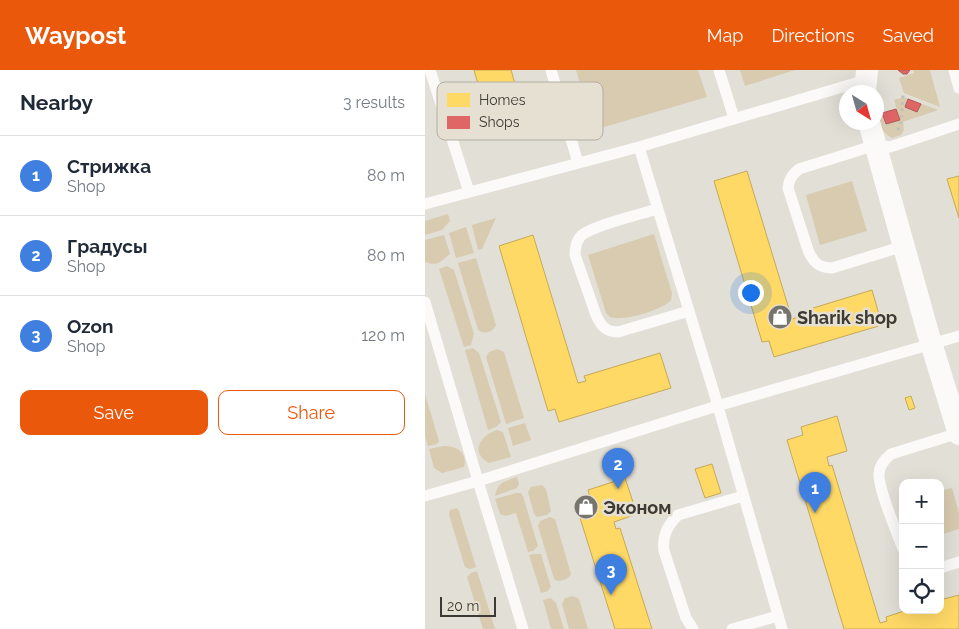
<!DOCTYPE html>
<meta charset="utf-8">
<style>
:root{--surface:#fff;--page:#f2f2f3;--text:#1f2937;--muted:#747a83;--line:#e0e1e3;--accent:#ea580c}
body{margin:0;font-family:Raleway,sans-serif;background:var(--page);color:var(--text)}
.controls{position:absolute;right:15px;bottom:15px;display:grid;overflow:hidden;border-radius:10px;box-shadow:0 5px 20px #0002}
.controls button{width:45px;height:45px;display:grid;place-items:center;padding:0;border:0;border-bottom:1px solid var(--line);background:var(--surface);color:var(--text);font:25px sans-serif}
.compass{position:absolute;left:414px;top:15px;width:45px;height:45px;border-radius:50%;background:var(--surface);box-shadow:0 5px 20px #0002;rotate:143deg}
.scale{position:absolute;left:15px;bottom:12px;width:56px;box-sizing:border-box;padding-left:5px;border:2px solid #3d3a35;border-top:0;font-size:14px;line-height:18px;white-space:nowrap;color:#3d3a35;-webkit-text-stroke:4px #e6e0d3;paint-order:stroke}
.you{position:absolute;left:325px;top:222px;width:18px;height:18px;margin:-12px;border:4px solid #fff;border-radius:50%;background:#1a73e8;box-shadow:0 0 0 8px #1a73e833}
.badge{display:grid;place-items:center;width:32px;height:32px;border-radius:50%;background:var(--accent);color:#fff;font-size:16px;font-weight:700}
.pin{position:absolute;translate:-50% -41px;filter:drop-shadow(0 1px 2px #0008)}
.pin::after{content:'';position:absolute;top:26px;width:18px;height:15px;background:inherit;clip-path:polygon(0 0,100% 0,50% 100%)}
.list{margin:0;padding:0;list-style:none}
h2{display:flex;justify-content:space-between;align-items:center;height:65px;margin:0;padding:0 20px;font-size:21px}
h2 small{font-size:16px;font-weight:400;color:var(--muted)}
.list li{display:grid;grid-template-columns:32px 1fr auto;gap:15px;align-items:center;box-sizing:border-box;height:80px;padding:0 20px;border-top:1px solid var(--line)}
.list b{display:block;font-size:19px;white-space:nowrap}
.list p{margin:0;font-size:16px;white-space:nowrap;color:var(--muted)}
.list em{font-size:16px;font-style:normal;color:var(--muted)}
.actions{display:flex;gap:10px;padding:15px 20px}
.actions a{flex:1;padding:11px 0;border:1px solid var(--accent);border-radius:10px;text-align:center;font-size:18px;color:var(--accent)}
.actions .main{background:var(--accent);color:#fff}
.icon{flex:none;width:28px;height:28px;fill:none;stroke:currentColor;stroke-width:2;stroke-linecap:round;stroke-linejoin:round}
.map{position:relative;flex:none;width:534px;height:559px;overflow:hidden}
header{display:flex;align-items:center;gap:30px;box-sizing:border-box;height:70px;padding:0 25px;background:var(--accent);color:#fff}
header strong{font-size:24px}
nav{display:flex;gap:28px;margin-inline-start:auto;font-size:18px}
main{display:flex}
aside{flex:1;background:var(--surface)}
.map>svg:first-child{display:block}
</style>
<header>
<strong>Waypost</strong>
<nav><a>Map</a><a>Directions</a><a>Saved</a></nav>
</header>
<main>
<aside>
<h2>Nearby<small>3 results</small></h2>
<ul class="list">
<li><span class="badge" style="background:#3f7fe0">1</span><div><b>Стрижка</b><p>Shop</p></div><em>80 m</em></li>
<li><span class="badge" style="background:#3f7fe0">2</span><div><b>Градусы</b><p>Shop</p></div><em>80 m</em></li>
<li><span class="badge" style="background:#3f7fe0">3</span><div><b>Ozon</b><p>Shop</p></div><em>120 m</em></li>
</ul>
<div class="actions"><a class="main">Save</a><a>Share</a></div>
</aside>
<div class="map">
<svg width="534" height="559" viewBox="0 0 534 559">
<rect width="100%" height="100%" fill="#e2dfd7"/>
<path fill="#d8cbb0" d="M 151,0 L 273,0 L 282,27 L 169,60 Z
M 315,0 L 370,0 L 320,16 Z
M 488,0 L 505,0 L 515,37 L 479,23 L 474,8 L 489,3 Z
M 479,27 L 513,40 L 478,52 L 479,60 L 476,65 L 467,68 C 455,62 452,50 452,37 L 454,36 L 460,55 L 475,50 L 469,30 Z
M 427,111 L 442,161 L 395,175 L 381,125 Z
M 23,144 L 25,151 L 17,160 L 0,165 L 0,151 Z
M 71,148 L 57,179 L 53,180 L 47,155 Z
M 41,157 L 49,183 L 31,188 L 24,163 Z
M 229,164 L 247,223 L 246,230 C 238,240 197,252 185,247 L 181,243 L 163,185 Z
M 19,165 L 25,184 C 15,191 15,197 0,192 L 0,170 Z
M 51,188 L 71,255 C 68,262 60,265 53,260 L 33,193 Z
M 22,196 L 29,200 L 49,264 L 46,275 L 39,277 L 14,199 Z
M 48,278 L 54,283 L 76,352 L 71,357 L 63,360 L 40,280 Z
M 72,279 L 79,282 L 99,348 L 81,354 L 61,287 L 64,282 Z
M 0,324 L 14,371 L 12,374 L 3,376 L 0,366 Z
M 100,353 L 106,370 L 88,376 L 83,358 Z
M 72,360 L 78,362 L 86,387 L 64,393 C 44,382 56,365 72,360 Z
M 19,376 C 32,376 43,383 39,397 L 17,403 L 9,398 L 4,379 Z
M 92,407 L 94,414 L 92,418 L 70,426 C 72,412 81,411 92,407 Z
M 117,415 L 121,419 L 126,441 L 122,445 L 112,447 L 109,444 L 103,422 L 106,417 Z
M 527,418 L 534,443 L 534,459 L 515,465 L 515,421 Z
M 91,423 L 96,423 L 98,426 L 113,476 L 108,481 L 103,482 L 91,443 L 81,446 L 75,444 L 70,429 Z
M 32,438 L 34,441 L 51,497 L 45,499 L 40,497 L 24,445 L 25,440 Z
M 125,447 L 130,449 L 146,504 C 143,510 134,513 129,509 L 113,456 L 115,451 Z
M 109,484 L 116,484 L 126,517 L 123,521 L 116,523 L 104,485 Z
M 52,501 L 70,559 L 58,559 L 42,507 L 46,503 Z
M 148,526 L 154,529 L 163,559 L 144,559 L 137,534 L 140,528 Z
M 126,528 L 131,533 L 139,559 L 126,559 L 118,530 Z"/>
<path fill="#ffd966" stroke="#c5a957" d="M 49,0 L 86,0 L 100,48 L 66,58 Z
M 322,101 L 367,249 L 373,247 L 372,243 L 447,220 L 457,255 L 349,287 L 344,271 L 337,272 L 289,111 Z
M 534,106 L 534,148 L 522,109 Z
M 108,165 L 153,313 L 161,311 L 159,306 L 235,283 L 246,318 L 134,352 L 130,339 L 123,341 L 74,176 Z
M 486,326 L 490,338 L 484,340 L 480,328 Z
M 412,346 L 422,381 L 402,387 L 404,396 L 407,395 L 455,553 L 462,551 L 461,547 L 482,540 L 515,540 L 515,530 L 534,525 L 534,559 L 419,559 L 362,370 L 378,365 L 376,357 Z
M 287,394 L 296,423 L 280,428 L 270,399 Z
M 200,408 L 212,444 L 189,452 L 191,459 L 195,458 L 227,559 L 190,559 L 150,432 L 165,427 L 163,420 Z"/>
<path fill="#e06666" stroke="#af5957" d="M 473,0 L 485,0 L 482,4 L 478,4 Z
M 483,29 L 496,34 L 492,42 L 480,37 Z
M 471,39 L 475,50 L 461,54 L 457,43 Z"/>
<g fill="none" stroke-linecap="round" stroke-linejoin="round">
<path stroke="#c1bfbc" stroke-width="3" stroke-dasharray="2.5 4" stroke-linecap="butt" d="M 473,60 L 476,53 L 478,25"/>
<path stroke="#fbfaf9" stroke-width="11" d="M 5,0 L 44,122
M 126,0 L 153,93
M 294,0 L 309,48
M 529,0 L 534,18
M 214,77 L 290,326 L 357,559
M 0,134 L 214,77 L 441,10
M 232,139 C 217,144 164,156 155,167 C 151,172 150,177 150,185 L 171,245 C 176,256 181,262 193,262 L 264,241
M 479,176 L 407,198 C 394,198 388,192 383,180 L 363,118 C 364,109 367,105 374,99 L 451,75 L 465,77 L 534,54
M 0,232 L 53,411 L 292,336 L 534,266
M 0,426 L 53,411 L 98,559
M 478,479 C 472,463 453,418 454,404 C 454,395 460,389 466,384 L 534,363
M 515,498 L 534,492
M 268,559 L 261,548 L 239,481 C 237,466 242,456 253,445 L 318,426
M 307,559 L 353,546"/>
<path stroke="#fbfaf9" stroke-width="22" d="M 440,22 L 442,0
M 444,52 L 503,263 L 534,364"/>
</g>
<defs>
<symbol id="shop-disc" viewBox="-11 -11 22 22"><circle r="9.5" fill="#77746e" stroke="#e6e0d3"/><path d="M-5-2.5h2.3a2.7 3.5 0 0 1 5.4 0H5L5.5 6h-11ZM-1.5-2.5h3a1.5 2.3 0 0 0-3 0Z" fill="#fff"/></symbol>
</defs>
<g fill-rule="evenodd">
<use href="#shop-disc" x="341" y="233" width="28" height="28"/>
<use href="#shop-disc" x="147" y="423" width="28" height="28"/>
</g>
<g text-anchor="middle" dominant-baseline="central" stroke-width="5" stroke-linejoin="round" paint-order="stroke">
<g font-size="18" font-weight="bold" fill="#3d3a35" stroke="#e6e0d3" text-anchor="start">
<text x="372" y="247">Sharik shop</text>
<text x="178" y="437">Эконом</text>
</g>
</g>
<rect x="12" y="12" width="166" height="58" rx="8" fill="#e6e0d3" stroke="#b3aea4" stroke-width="1"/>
<rect x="22" y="23" width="23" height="14" fill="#ffd966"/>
<rect x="22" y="46" width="23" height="13" fill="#e06666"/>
<g font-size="14" fill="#3d3a35">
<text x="54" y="35">Homes</text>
<text x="54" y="57">Shops</text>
</g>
</svg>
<div class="controls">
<button>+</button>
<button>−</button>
<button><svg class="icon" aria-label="locate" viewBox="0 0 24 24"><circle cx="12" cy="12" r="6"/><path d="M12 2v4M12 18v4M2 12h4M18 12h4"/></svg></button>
</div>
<svg class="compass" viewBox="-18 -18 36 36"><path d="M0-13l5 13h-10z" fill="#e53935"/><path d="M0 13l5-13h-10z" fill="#747a83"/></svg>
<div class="scale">20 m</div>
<div class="you"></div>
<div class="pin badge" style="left:390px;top:443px;background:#3f7fe0">1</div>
<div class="pin badge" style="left:193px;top:419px;background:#3f7fe0">2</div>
<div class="pin badge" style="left:186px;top:525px;background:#3f7fe0">3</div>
</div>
</main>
